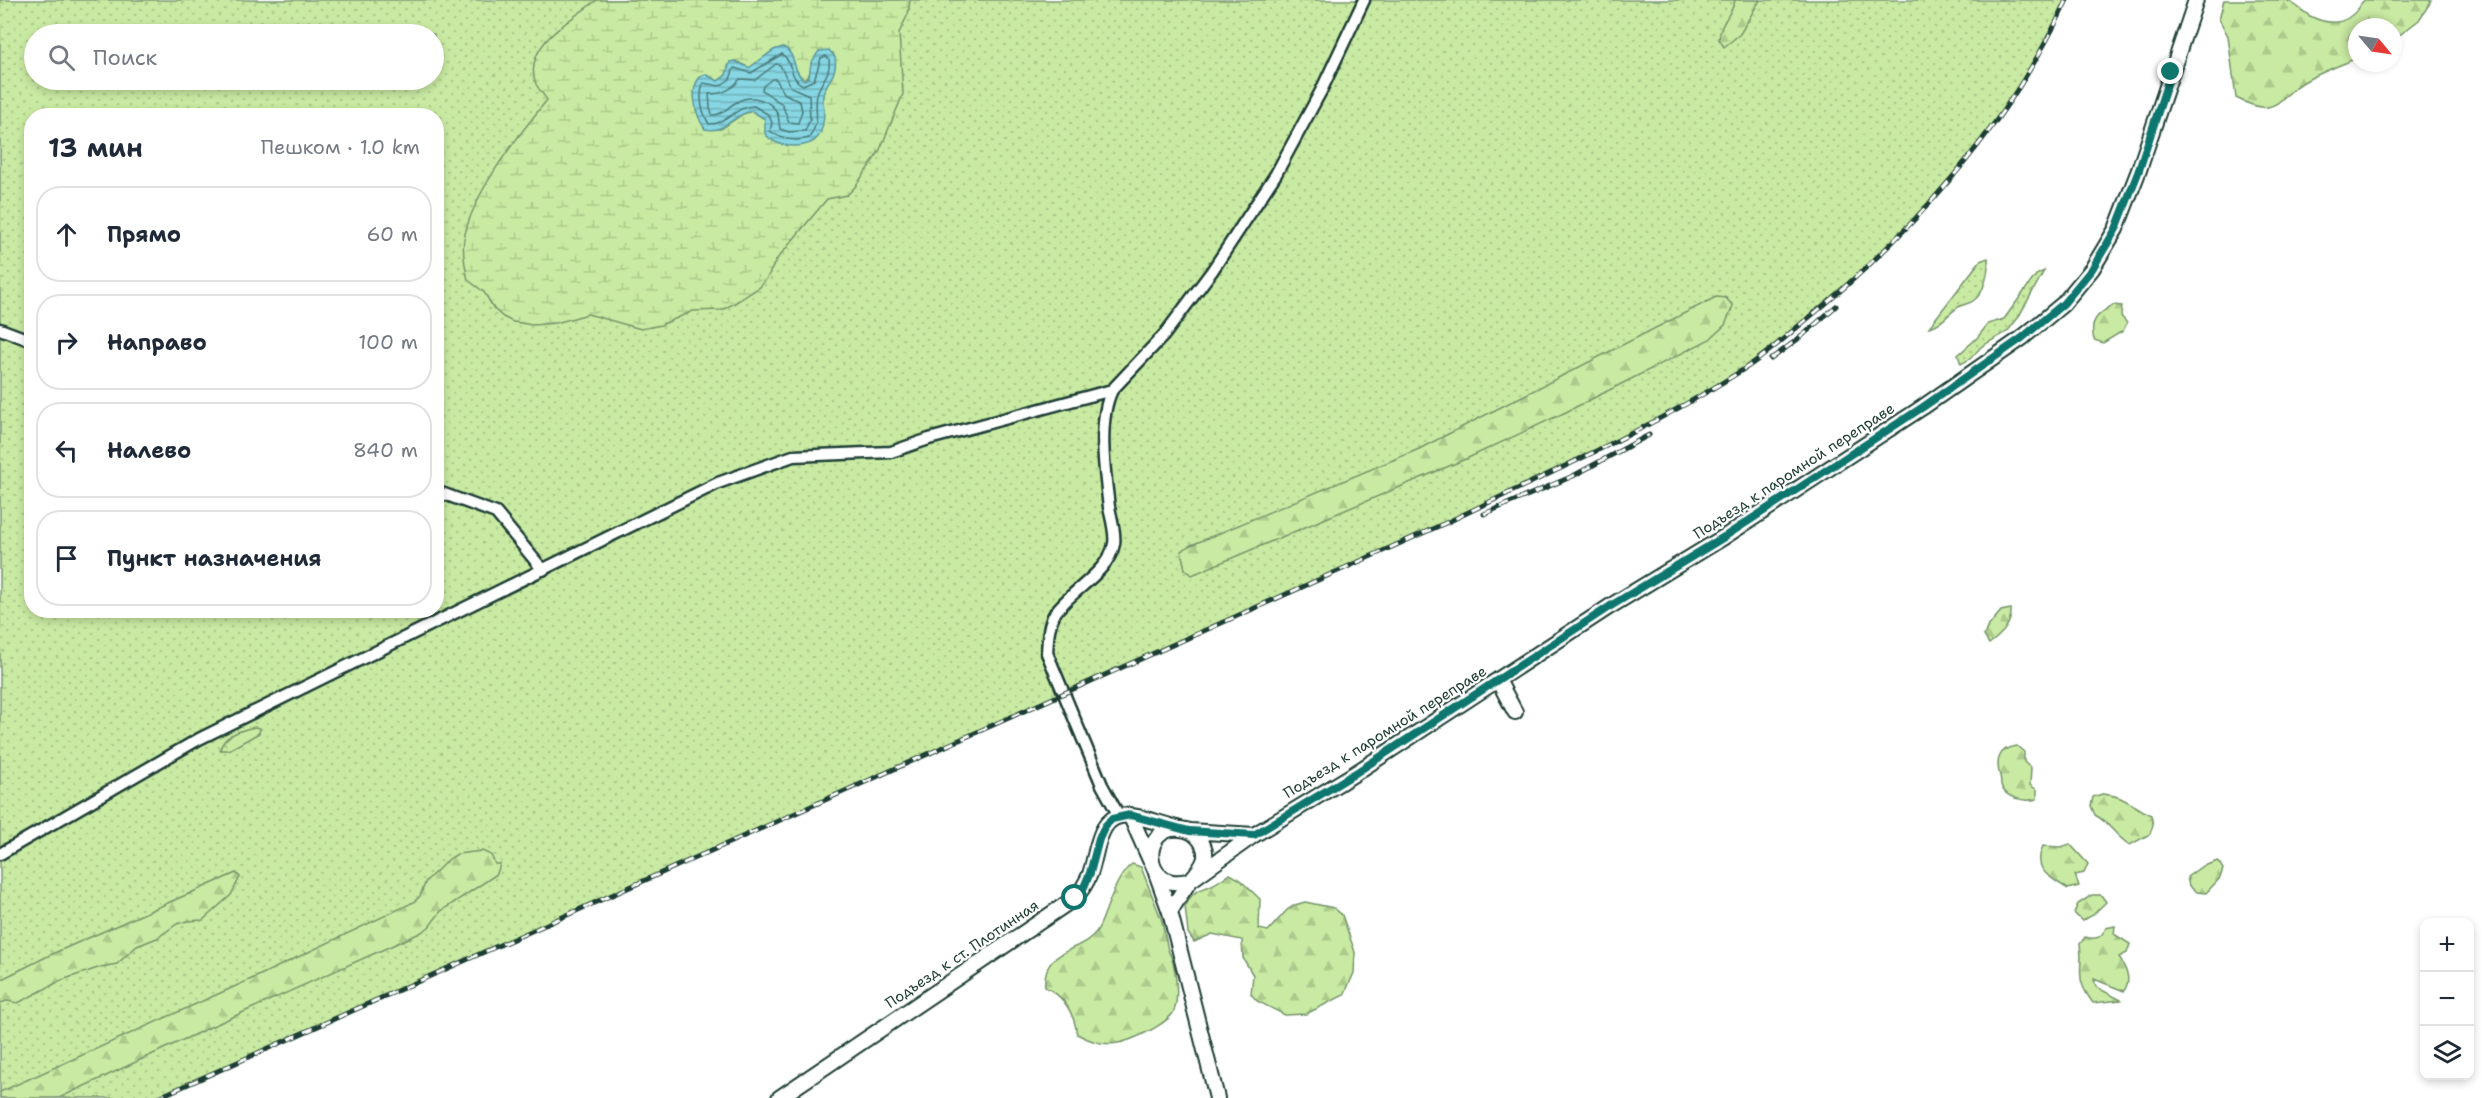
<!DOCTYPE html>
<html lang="ru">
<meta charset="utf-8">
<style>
:root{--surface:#fff;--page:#f2f2f3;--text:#1f2937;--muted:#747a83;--line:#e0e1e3}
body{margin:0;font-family:"Shantell Sans",sans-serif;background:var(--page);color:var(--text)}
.controls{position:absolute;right:18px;bottom:18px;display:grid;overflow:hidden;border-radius:12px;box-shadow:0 3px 9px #0003}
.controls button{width:54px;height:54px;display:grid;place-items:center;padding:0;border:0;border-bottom:2px solid var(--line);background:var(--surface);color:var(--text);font:30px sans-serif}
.compass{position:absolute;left:2348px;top:18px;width:54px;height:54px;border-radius:50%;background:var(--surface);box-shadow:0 3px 9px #0003;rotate:119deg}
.stop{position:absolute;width:18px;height:18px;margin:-14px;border:4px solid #0f766e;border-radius:50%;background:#fff}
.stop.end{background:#0f766e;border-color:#fff;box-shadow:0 2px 6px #0008}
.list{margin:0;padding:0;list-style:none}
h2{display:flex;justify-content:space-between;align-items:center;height:78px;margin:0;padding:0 24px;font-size:26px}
h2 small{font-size:20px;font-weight:400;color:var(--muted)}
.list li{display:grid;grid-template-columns:39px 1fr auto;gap:18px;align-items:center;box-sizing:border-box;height:96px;margin:0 12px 12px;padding:0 12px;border:2px solid var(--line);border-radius:24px}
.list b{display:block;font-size:22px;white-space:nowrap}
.list em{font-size:20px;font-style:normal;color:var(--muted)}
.icon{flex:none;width:33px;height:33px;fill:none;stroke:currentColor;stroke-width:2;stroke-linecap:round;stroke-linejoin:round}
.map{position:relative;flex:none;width:2492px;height:1098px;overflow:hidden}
.search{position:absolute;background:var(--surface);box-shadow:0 3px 9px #0003;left:24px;top:24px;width:420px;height:66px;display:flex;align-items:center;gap:15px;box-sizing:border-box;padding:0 21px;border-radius:33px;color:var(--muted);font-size:22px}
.panel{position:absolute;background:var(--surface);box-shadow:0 3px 9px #0003;left:24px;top:108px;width:420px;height:510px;border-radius:24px}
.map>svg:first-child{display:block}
</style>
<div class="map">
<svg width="2492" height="1098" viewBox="0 0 2492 1098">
<defs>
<pattern id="grass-dots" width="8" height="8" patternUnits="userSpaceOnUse" patternTransform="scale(1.5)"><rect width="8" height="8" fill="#c9eaa2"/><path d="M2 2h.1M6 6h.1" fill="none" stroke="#acca8c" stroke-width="1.8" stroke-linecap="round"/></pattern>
<pattern id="forest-firs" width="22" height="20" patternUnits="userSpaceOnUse" patternTransform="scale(1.5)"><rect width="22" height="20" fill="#c9eaa2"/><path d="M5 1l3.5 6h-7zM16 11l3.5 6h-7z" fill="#acca8c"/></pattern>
<pattern id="wetland-marsh" width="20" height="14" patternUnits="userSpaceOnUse" patternTransform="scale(1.5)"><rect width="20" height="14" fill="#c9eaa2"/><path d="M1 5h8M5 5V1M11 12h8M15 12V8" fill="none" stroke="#acca8c"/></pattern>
<pattern id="water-rules" width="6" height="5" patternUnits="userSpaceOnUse" patternTransform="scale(1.5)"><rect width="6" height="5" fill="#87d6e3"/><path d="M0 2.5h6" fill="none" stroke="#6eafb9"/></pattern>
</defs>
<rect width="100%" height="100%" fill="#fff"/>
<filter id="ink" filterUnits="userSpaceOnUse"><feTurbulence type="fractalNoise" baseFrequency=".0167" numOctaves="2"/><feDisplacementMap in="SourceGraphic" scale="12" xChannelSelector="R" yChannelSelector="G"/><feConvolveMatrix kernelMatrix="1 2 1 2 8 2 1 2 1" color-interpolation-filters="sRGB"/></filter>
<g filter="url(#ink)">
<path fill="url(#grass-dots)" stroke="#74946b" stroke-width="1.5" fill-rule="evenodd" d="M 0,0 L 2067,0 C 2008,127 1909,237 1801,324 C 1783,339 1765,356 1744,369 C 1651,429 1549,473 1450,521 L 157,1098 L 0,1098 ZM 34,34 L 434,34 L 434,80 L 34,80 ZM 32,116 L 436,116 L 436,610 L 32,610 Z
M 1988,258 C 1989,271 1985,293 1973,301 C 1969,304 1964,304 1960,306 C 1948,313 1943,324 1929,327 L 1980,261 Z
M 2044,271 L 2018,318 L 2007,332 L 1982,346 L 1970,359 L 1961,364 L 1958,355 L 1977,338 L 1988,324 L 2004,319 L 2036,275 Z"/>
<path fill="url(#forest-firs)" stroke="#74946b" stroke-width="1.5" d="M 1735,0 L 1760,0 L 1740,34 L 1724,47 L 1719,39 C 1721,20 1731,17 1735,0 Z
M 2224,0 C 2238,0 2274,0 2286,0 C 2294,3 2302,11 2310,16 C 2334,28 2351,23 2364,0 L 2432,0 L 2419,20 L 2393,40 L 2393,27 L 2357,27 L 2357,58 C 2341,65 2324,71 2309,79 C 2275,96 2281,121 2236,98 L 2228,36 L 2219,19 Z
M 1716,297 L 1726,298 L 1733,306 L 1725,325 L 1710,339 L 1566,412 L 1468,458 L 1192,575 L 1185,569 L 1181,551 L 1189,546 L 1419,449 Z
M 2113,305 L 2122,306 L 2121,316 L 2127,323 L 2123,331 L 2103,343 L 2094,340 C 2089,320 2098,314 2113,305 Z
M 2011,609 C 2012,625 2001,635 1989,644 L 1984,636 L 1987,628 L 2001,611 Z
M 255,727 L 260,728 L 259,733 L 229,750 L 220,750 C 223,735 241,730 255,727 Z
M 2017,746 L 2024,752 L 2024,762 L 2031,768 L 2030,785 L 2037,790 L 2037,799 C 2025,802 2005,799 2001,785 C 2001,782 2001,779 2000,776 C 1995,760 1999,748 2017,746 Z
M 2102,794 C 2124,795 2131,806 2151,815 L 2153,825 L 2150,834 L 2130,845 C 2116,837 2109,822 2095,815 L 2091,806 L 2093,797 Z
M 2070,844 L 2088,864 L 2084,873 L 2075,875 L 2079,886 L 2068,889 C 2050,877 2032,871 2043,846 L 2061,847 Z
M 482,851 L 491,855 L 495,864 L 500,864 L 497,874 L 441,911 L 429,927 L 420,933 L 217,1024 L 59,1098 L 0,1098 L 0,1092 L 256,977 L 414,902 L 420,896 L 426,881 L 449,859 L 457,854 Z
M 2218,861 L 2223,869 L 2220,878 L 2206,893 L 2197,892 L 2189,886 L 2187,877 L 2201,867 Z
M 1132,864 L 1141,867 L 1162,921 L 1168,950 C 1176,963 1180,999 1173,1013 C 1168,1021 1159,1025 1151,1030 C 1123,1045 1106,1050 1077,1034 C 1074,1014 1064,996 1045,987 C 1041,945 1088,954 1100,925 C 1108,907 1116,876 1132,864 Z
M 236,873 L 240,877 L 231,895 L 203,920 L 187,921 L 177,924 L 157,938 L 137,946 L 117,964 L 101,967 L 62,980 L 18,1003 L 7,1001 L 0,1003 L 0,980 L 52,954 Z
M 1230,874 L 1239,879 L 1260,899 L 1259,929 L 1268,931 L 1287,910 L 1295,905 L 1305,902 L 1334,908 L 1342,915 L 1355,952 L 1354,973 L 1344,995 L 1306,1014 L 1285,1015 L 1257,1001 L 1251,994 L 1253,975 L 1243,958 L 1242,940 L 1212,934 L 1194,942 L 1188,933 L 1185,906 C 1194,889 1197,892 1212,885 C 1219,882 1223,877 1230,874 Z
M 2092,895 L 2101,895 L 2106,902 L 2093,915 L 2082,921 L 2074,913 L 2078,904 Z
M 2115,926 L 2114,934 L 2130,944 L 2127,953 L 2119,957 C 2126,970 2132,978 2124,991 L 2094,979 L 2096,987 L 2121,1000 L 2093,1003 C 2073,977 2084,971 2080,944 L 2085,937 C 2096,940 2101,938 2106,928 Z"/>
<path fill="url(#wetland-marsh)" stroke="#74946b" stroke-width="1.5" fill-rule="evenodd" d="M 597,0 L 910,0 L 908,14 L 899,33 L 903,94 L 879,152 L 855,187 L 847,195 L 827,199 L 777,259 L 767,278 L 760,287 L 733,304 L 722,310 L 693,311 L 661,325 L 641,329 L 588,314 L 556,323 L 533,325 L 513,322 L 503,317 L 494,309 L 484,292 L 468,280 C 465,267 462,252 464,239 C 472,193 518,136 547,100 C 544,95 539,90 536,84 C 521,45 573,19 597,0 ZM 783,47 C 793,58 795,73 804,80 L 811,72 L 811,63 L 833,53 C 841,70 827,79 823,94 C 821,105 825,117 821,128 L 777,142 C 764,135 767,131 765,119 L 752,111 L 743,114 L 721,129 L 705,129 L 696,110 L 696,85 L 709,76 L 718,81 L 726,75 L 730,62 L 736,61 L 749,68 L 774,50 Z"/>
<path fill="url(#water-rules)" stroke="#5d999d" stroke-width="1.5" d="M 783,47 C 797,53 792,72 804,80 L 809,77 L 811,63 L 819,51 L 829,50 L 835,57 C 838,77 825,81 823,96 C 822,101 824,105 824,110 C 824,134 818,146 794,146 C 783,146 772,142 765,134 L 765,119 L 752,111 C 734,113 725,134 705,129 C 696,116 686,83 705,74 L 718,81 L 726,75 L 730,62 L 735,61 L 749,68 L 774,50 Z"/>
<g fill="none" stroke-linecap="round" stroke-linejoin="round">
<path stroke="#497a7a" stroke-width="1.5" d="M 782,54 C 793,61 789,79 803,85 L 814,80 L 821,58 L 826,56 L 829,59 C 831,73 823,79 818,91 C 812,108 823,117 809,138 C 795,142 782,140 770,131 L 772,123 L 769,115 L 754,106 C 736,106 726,125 709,124 C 701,111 699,97 703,83 L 720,86 L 730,79 L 734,68 L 751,73 Z
M 776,64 L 780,65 L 791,87 L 809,95 L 810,119 L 805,131 L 789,132 L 780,129 C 779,125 779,119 778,115 C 772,99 750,94 737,102 C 728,106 722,116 712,115 L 710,107 L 709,94 C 723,94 731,90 740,79 L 755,80 Z
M 772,79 L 776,79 L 784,93 L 800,102 L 802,111 L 798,123 L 789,122 L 782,104 L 762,90 L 763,86 Z"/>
<defs>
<path id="street" d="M 0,329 L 32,341
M 436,491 L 496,513 L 543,570
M 1119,816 L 1102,785 L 1047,653 C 1048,639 1048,625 1055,613 C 1070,591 1109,572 1114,544 C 1116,533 1111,518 1109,507 C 1105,473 1097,421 1112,390 L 1164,335 L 1212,271 L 1276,174 L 1321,91 L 1364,0
M 0,854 L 199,739 L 718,483 L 793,456 L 891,452 L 929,439 L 1112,390"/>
<path id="secondary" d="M 1498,680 L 1515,712
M 1130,815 L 1150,860
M 1190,831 L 1254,835
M 1156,873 L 1170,912 L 1217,1098
M 1170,912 C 1176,902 1183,890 1190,881 C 1201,868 1212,857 1200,840 C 1196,834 1189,830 1181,829 C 1139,823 1141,896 1191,880 L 1254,835 L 1354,774 L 1609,607 L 1724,537 L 1923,407 L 2022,338 L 2063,304 L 2092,269 L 2116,229 L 2139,170 L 2196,0
M 779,1098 L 1075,898 C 1081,891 1086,884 1090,874 C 1098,852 1097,811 1131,816 C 1147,818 1162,824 1177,828"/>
</defs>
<use href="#street" stroke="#1f3d34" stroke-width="15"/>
<use href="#secondary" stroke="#1f3d34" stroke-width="18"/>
<use href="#street" stroke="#fff" stroke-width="10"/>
<use href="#secondary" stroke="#fff" stroke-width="14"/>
<defs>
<path id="rail" d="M 1771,359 L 1802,336 L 1836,306
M 1484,514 L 1573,476 L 1649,435
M 157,1098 L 1450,521 C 1549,473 1651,429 1744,369 C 1765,356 1783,339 1801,324 C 1909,237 2008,127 2067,0"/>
</defs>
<use href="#rail" stroke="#1f3d34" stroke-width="5"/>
<use href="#rail" stroke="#fff" stroke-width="3" stroke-dasharray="9" stroke-linecap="butt"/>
</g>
</g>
<g fill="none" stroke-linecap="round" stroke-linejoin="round" filter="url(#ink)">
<path stroke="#0f766e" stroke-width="8" d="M 1075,898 L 1084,887 L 1090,873 L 1099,839 L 1105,826 L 1112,819 L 1130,815 L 1189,831 L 1254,835 L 1354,774 L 1609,607 L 1724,537 L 1923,407 L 2022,338 L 2063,304 L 2092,269 L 2116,229 L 2139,170 L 2171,72"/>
</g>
<g text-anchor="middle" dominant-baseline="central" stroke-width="4.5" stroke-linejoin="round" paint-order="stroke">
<g font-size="15" fill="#1f3d34" stroke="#fff">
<text transform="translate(1794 471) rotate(-33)">Подъезд к паромной переправе</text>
<text transform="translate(1385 732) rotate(-32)">Подъезд к паромной переправе</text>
<text transform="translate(962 954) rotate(-34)">Подъезд к ст. Плотинная</text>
</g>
</g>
</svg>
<div class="controls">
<button>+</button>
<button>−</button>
<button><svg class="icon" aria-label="layers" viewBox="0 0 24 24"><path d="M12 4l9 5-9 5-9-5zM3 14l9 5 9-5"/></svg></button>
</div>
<svg class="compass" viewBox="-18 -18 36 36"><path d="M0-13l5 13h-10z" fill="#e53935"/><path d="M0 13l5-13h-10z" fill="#747a83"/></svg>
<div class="stop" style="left:1075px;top:898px"></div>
<div class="stop end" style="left:2171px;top:72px"></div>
<div class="search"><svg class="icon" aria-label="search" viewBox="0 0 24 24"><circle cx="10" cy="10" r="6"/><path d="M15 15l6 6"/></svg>Поиск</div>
<section class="panel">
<h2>13 мин<small>Пешком · 1.0 km</small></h2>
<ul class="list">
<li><svg class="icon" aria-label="ahead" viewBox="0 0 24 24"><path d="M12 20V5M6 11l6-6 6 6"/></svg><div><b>Прямо</b></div><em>60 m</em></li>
<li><svg class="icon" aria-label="right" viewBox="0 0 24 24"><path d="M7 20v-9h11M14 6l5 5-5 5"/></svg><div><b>Направо</b></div><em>100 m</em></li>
<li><svg class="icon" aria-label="left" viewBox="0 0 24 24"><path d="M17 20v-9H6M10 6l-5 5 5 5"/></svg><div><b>Налево</b></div><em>840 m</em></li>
<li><svg class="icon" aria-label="arrive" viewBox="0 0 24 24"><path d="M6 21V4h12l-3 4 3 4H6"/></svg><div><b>Пункт назначения</b></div></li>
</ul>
</section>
</div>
